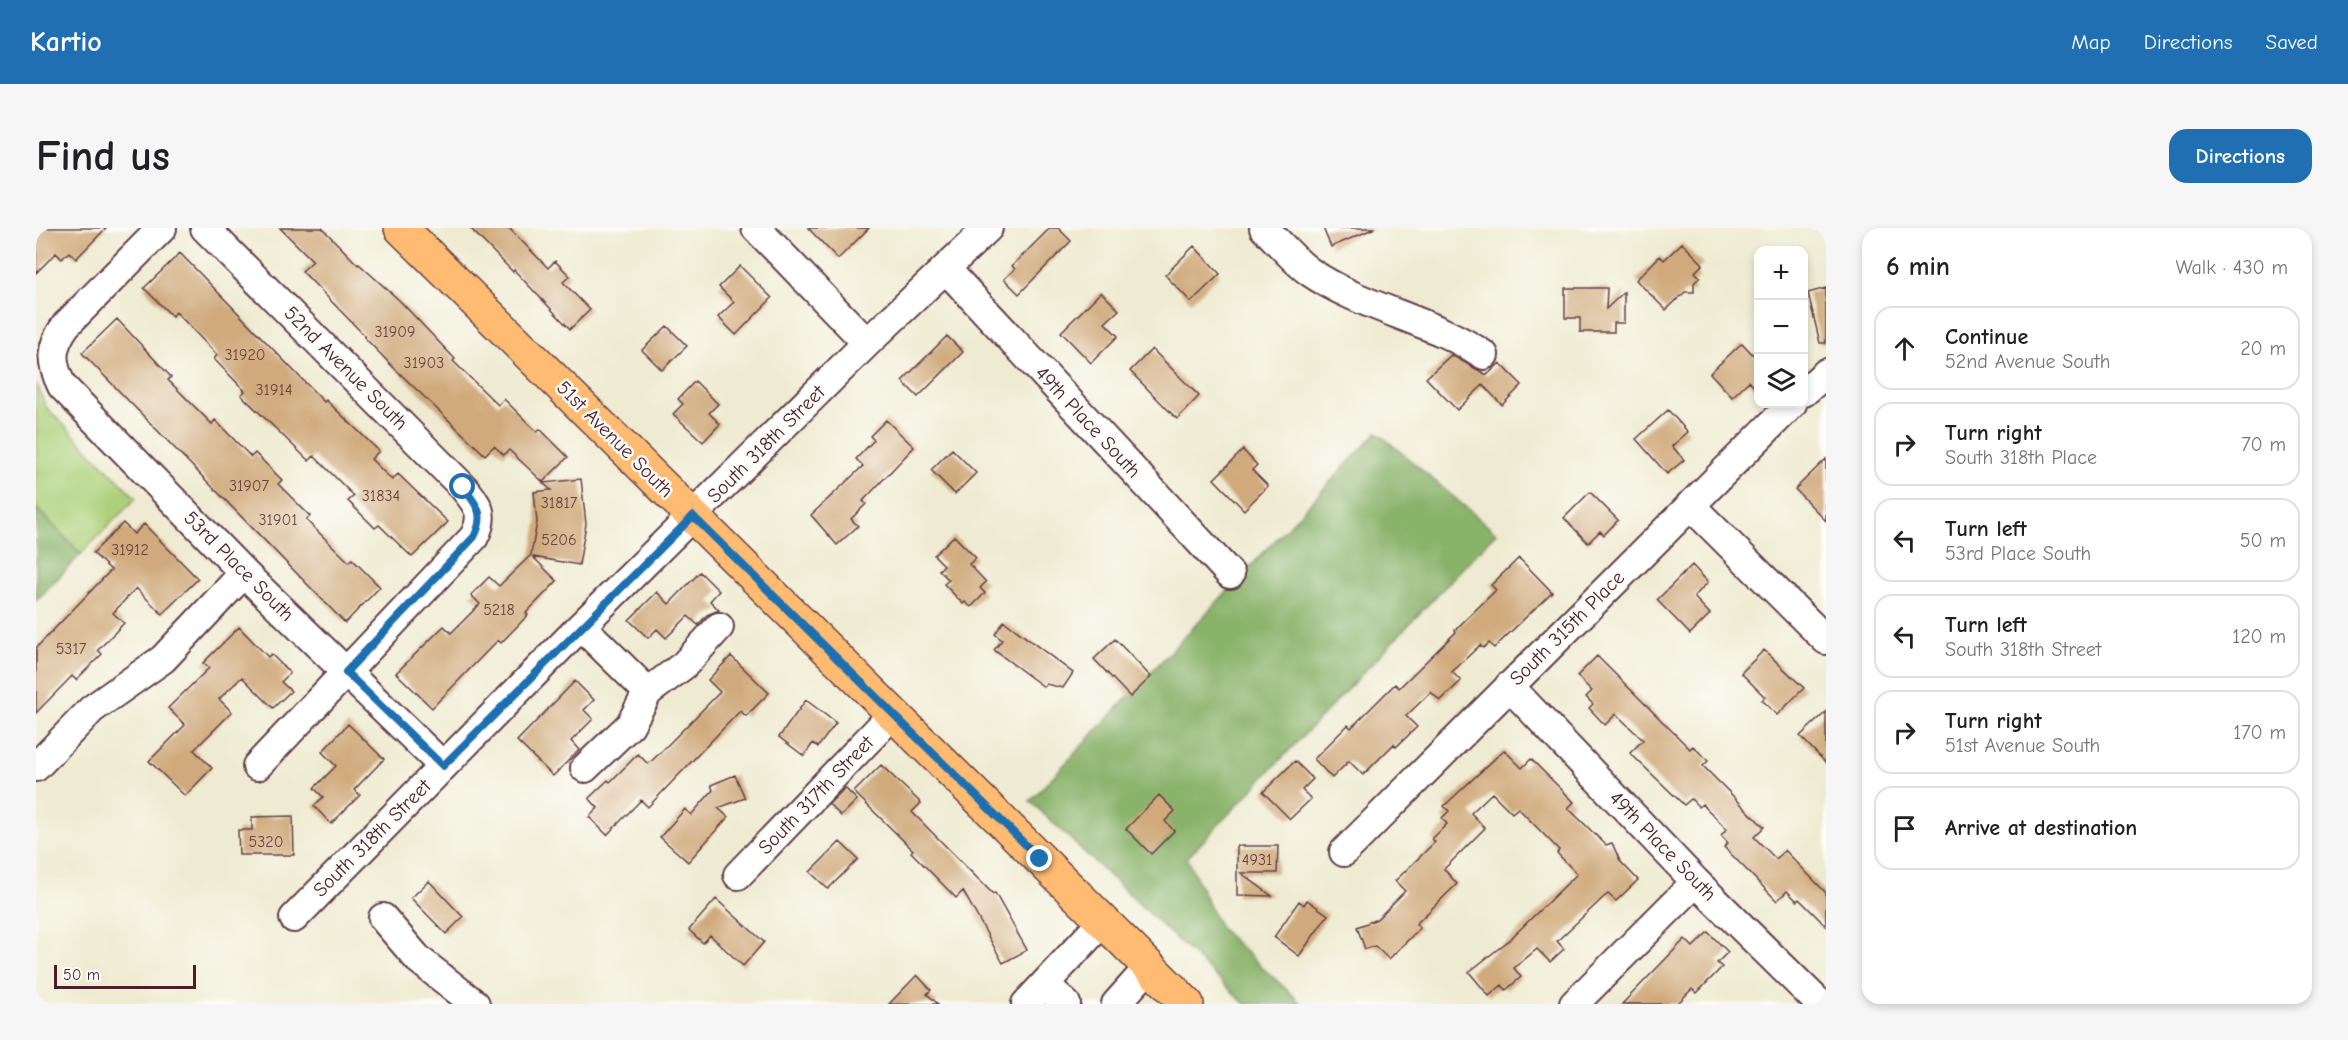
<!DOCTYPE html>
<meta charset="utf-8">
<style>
:root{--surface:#fff;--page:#f6f6f6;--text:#202124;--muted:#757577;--line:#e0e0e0;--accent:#1f6fb2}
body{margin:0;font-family:"Comic Neue",sans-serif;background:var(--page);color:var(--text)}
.controls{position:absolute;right:18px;top:18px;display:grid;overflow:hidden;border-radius:12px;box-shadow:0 3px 9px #0003}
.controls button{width:54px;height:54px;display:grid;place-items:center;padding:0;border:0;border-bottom:2px solid var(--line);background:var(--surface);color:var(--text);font:30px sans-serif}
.scale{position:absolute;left:18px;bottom:15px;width:142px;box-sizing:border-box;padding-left:6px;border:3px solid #4a1f2b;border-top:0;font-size:16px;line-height:21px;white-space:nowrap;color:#4a1f2b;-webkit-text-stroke:4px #fdfcf7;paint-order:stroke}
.stop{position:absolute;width:18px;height:18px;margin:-14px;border:4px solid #1f6fb2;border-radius:50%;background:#fff}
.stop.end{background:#1f6fb2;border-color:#fff;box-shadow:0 2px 6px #0008}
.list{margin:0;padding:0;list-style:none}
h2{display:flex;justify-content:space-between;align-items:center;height:78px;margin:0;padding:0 24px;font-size:26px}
h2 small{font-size:20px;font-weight:400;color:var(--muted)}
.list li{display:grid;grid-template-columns:39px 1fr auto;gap:18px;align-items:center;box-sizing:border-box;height:84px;margin:0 12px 12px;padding:0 12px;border:2px solid var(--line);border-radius:18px}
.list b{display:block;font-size:22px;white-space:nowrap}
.list p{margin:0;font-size:20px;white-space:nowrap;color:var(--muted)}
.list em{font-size:20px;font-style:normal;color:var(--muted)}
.icon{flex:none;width:33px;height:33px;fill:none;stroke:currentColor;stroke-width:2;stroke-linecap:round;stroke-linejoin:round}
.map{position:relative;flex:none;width:1790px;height:776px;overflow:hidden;border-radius:18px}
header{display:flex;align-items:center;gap:36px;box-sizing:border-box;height:84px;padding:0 30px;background:var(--accent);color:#fff}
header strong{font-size:28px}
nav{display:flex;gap:33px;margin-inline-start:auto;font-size:21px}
.intro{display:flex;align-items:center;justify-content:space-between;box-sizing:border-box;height:144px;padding:0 36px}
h1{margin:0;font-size:42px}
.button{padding:15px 27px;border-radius:18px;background:var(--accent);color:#fff;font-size:21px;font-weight:700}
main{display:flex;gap:36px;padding:0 36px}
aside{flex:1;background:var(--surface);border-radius:18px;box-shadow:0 3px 9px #0003}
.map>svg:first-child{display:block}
</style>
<header>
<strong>Kartio</strong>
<nav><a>Map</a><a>Directions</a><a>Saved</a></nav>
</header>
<div class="intro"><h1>Find us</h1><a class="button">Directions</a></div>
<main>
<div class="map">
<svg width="1790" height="776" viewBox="0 0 1790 776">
<rect width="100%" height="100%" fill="#fdfcf7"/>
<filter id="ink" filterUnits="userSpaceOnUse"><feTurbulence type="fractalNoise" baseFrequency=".0167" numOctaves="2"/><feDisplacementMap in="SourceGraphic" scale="12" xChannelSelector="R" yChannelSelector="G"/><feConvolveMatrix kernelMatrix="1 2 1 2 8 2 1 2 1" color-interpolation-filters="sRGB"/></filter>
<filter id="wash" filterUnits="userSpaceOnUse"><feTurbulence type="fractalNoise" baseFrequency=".008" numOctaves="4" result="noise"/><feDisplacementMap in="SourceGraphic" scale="24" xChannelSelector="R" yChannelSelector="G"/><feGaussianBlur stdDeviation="1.35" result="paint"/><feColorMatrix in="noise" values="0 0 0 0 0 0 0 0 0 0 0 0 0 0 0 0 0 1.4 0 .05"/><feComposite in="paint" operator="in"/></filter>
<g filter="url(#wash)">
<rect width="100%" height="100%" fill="#efebd2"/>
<path fill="#acd07a" stroke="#7b7852" stroke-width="1.5" d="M 0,154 L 10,179 L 100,270 L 45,326 L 0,280 Z"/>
<path fill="#89b26a" stroke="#6a684a" stroke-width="1.5" d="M 1341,204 L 1460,305 L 1151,630 L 1184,700 L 1266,776 L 1209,776 L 994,573 Z
M 0,280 L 45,326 L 0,373 Z"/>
<g id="blocks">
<path fill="#d0aa7d" d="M 0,0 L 70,0 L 40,31 L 33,24 L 26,31 L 20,25 L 0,45 Z
M 244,0 L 286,0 L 322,37 L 323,36 L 364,73 L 419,131 L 417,133 L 462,177 L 468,171 L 501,204 L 504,201 L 532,229 L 507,254 L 473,222 L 468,227 L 458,218 L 449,227 L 357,139 L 328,109 L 329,108 L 266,43 L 277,33 Z
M 434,0 L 473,0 L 512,40 L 519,33 L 534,48 L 527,54 L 554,82 L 534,101 L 478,42 L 477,44 Z
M 772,0 L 833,0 L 802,31 Z
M 1014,0 L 1022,0 L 1035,13 L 983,66 L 968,51 L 979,41 L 976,38 Z
M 1287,0 L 1339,0 L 1295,19 Z
M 1646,15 L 1667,36 L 1659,44 L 1664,49 L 1658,55 L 1658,64 L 1649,64 L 1630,82 L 1600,52 L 1624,28 L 1628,32 Z
M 1158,18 L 1184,46 L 1155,74 L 1129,47 Z
M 144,25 L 288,174 L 290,172 L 343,223 L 335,231 L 356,252 L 362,246 L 412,294 L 376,329 L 343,297 L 339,300 L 312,273 L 318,268 L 278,228 L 273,233 L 205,167 L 209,163 L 178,131 L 181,127 L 140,84 L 136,88 L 108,60 Z
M 704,38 L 736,70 L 700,107 L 682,89 L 698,74 L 683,59 Z
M 1529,60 L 1571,60 L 1570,81 L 1588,64 L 1588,95 L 1578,95 L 1578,104 L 1544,104 L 1544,90 L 1529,90 Z
M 1790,60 L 1790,115 L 1784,115 L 1772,65 Z
M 1065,64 L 1083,82 L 1069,95 L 1082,108 L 1055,135 L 1025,104 Z
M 81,91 L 135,149 L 132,152 L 176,196 L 179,192 L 215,229 L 219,225 L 246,252 L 242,256 L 274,288 L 270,292 L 313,334 L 316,331 L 344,359 L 309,395 L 46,125 Z
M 631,98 L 651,118 L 626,142 L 606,122 Z
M 911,108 L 927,124 L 882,169 L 866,153 Z
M 1706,115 L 1722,132 L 1722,164 L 1713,153 L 1696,169 L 1674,145 Z
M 1116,121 L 1163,168 L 1141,191 L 1094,143 Z
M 1415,127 L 1451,147 L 1464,135 L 1486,157 L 1466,177 L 1447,157 L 1421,182 L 1390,150 Z
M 659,153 L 682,176 L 673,185 L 684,196 L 667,214 L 637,186 L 647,176 L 642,171 Z
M 1632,182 L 1652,204 L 1636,218 L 1648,232 L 1631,246 L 1600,211 Z
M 850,192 L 878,219 L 827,273 L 830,276 L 815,291 L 822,298 L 801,317 L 775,287 L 827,238 L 820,231 L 838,212 L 834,208 Z
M 916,221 L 940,245 L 919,266 L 895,242 Z
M 1207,222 L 1221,237 L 1216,242 L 1232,258 L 1208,282 L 1178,251 Z
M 1790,231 L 1790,293 L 1759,261 Z
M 545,251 L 550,296 L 543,337 L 497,329 L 521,353 L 490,385 L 492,387 L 465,415 L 462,412 L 396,480 L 360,445 L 408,398 L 415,405 L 444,376 L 435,367 L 453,349 L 463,358 L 495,327 L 501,294 L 498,264 L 515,262 L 507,255 Z
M 1554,264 L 1582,292 L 1568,307 L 1564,303 L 1552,315 L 1528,290 Z
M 87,295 L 98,306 L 108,296 L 162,351 L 126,386 L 100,360 L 77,385 L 88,395 L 62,422 L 66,426 L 40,452 L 36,448 L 0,485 L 0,420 L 75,342 L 57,325 Z
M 918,308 L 940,330 L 933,336 L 950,354 L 944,360 L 949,365 L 935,379 L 929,374 L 927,376 L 908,356 L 913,352 L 903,342 L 908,337 L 898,327 Z
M 1483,330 L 1516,364 L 1458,420 L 1453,415 L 1447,420 L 1444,417 L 1416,444 L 1425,453 L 1404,473 L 1395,464 L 1370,488 L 1381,499 L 1360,519 L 1358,516 L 1327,547 L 1313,533 L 1296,550 L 1278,531 L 1312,497 L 1315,500 L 1359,456 L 1363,460 L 1420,404 L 1419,402 L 1460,362 L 1455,357 Z
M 1656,337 L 1672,354 L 1658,369 L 1674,386 L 1654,406 L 1621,372 Z
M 664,344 L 683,363 L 674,373 L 683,382 L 671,387 L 662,397 L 652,388 L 630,410 L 621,401 L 612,410 L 593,392 L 621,364 L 633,376 Z
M 968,393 L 1037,445 L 1027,460 L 1010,456 L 1008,459 L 958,422 L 966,412 L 959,406 Z
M 203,399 L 232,429 L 235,426 L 254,445 L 245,454 L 255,463 L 237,480 L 206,449 L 183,471 L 196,484 L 158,522 L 176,540 L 149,568 L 113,533 L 149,497 L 132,480 L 173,440 L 167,435 Z
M 1079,411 L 1115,449 L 1094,469 L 1058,431 Z
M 1728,422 L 1768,460 L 1741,487 L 1726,472 L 1729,469 L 1705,445 Z
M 695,428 L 733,465 L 710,488 L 704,483 L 612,579 L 605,572 L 571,607 L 553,589 L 562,580 L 553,570 L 572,552 L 574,554 L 602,526 L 612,536 L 623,526 L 684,464 L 672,452 Z
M 1561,428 L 1654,521 L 1657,518 L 1672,533 L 1667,538 L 1728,599 L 1718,609 L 1740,631 L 1749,622 L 1790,665 L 1790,698 L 1763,671 L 1761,673 L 1751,663 L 1741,673 L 1688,619 L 1692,615 L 1685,607 L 1691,601 L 1666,576 L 1663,579 L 1655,571 L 1648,577 L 1594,525 L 1607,512 L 1580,486 L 1569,497 L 1553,480 L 1557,476 L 1550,469 L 1556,463 L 1541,448 Z
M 539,453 L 558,472 L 548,482 L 557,491 L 535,513 L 543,522 L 517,548 L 481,513 Z
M 770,472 L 800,495 L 782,519 L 777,515 L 768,528 L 743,509 Z
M 1790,484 L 1790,535 L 1764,508 Z
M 312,496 L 348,531 L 318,562 L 324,567 L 295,596 L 278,578 L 287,569 L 278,560 L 300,538 L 286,524 Z
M 1468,522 L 1486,540 L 1495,531 L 1538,574 L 1532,580 L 1570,617 L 1576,615 L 1584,633 L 1602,652 L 1580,673 L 1572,666 L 1568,669 L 1521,713 L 1528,721 L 1514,734 L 1501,721 L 1478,740 L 1485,749 L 1470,762 L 1466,757 L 1453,768 L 1433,744 L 1472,713 L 1541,646 L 1521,625 L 1523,622 L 1482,580 L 1476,585 L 1456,565 L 1435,585 L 1449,600 L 1408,641 L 1421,656 L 1380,696 L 1384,700 L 1353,731 L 1339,718 L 1329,721 L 1321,699 L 1341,691 L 1369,663 L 1359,653 L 1399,614 L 1396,611 L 1411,596 L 1406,590 L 1413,583 L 1408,578 Z
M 1259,533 L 1277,551 L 1266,562 L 1275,571 L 1254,591 L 1227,564 Z
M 845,537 L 885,575 L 876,584 L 957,666 L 959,665 L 991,722 L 967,735 L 927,663 L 920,670 L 875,624 L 877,622 L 818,564 Z
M 699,547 L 709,570 L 682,580 L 692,589 L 652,634 L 624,609 L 649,581 L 655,587 L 677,562 L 675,557 Z
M 809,560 L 821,572 L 805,588 L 793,576 Z
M 1123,567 L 1139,583 L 1129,593 L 1138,603 L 1115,626 L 1090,601 Z
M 257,588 L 258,627 L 203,627 L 202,602 L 216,602 L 216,589 Z
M 804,614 L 822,631 L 792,661 L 774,644 Z
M 1201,618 L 1242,618 L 1241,645 L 1205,645 L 1236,668 L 1201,667 Z
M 393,653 L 427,689 L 410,706 L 375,670 Z
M 680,671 L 728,714 L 707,738 L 674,707 L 667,715 L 653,702 Z
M 1271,672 L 1292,687 L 1263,728 L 1238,709 L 1263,673 L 1268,677 Z
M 1672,704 L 1692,724 L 1681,735 L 1686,739 L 1661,765 L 1656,761 L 1641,776 L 1586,776 L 1649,711 L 1657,719 Z
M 881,747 L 895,762 L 891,766 L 902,776 L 853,776 Z"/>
</g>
</g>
<g filter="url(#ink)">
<use href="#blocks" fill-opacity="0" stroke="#633e44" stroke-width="1.5"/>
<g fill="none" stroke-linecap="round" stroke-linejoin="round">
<defs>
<path id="minor" d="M 126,0 L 30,97 C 14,119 14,134 26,158 L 208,345 L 407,538
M 169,0 L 427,259 C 442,277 450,286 438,309 L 221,538
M 720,0 L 831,115
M 1228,0 C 1243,14 1258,33 1274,44 C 1328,81 1395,91 1448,127
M 910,41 L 1194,346
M 1768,164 L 1790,145
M 1654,277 L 1790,412
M 545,398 L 612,464
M 1473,458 L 1660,654 L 1784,776
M 0,539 L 56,481 L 127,431 L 208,345
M 549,540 L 594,497 L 612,464 L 648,437 L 683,399
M 1308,624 L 1756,176
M 702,647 L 857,486
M 258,690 L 545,398 L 831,115 L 952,0
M 347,690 L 382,731 L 439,776
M 1009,756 L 1030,776
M 990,776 L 1067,693
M 1080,776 L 1113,739
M 1538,776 L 1660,654"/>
<path id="major" d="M 365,0 L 1151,776"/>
</defs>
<use href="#minor" stroke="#633e44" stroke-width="32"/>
<use href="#major" stroke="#633e44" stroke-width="36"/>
<use href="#minor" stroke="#fff" stroke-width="28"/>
<use href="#major" stroke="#febb71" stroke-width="33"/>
</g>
</g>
<g fill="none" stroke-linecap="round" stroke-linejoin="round" filter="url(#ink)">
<path stroke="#1f6fb2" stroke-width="8" d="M 427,259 C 441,277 450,286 438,309 L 310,444 L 407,538 L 657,288 L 1004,631"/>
</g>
<g text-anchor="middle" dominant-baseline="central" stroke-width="5" stroke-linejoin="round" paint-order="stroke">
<g font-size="16" fill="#6c4240">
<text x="359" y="104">31909</text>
<text x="209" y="127">31920</text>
<text x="388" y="135">31903</text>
<text x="238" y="162">31914</text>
<text x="213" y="258">31907</text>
<text x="345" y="268">31834</text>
<text x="523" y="275">31817</text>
<text x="242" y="292">31901</text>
<text x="523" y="312">5206</text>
<text x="94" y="322">31912</text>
<text x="463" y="382">5218</text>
<text x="35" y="421">5317</text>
<text x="230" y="614">5320</text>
<text x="1221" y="632">4931</text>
</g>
<g font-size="20" fill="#4a1f2b" stroke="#fdfcf7">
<text transform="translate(310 140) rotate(45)">52nd Avenue South</text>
<text transform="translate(1052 194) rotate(47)">49th Place South</text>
<text transform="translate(579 211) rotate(45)">51st Avenue South</text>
<text transform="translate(730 216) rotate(-45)">South 318th Street</text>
<text transform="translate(203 338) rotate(45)">53rd Place South</text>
<text transform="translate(1531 400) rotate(-45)">South 315th Place</text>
<text transform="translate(780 567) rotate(-46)">South 317th Street</text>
<text transform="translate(336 610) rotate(-45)">South 318th Street</text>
<text transform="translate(1627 618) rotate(46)">49th Place South</text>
</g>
</g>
</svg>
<div class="controls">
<button>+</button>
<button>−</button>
<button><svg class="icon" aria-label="layers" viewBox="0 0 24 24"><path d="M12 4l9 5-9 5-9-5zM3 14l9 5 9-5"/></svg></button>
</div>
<div class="scale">50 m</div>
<div class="stop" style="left:427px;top:259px"></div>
<div class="stop end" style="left:1004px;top:631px"></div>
</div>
<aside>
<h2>6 min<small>Walk · 430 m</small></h2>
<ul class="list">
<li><svg class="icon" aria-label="ahead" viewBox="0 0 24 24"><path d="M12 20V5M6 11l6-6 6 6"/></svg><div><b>Continue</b><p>52nd Avenue South</p></div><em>20 m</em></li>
<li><svg class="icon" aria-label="right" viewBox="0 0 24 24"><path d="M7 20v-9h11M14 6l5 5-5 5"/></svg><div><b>Turn right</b><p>South 318th Place</p></div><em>70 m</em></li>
<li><svg class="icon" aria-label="left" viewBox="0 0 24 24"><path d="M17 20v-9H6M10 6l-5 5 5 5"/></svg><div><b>Turn left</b><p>53rd Place South</p></div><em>50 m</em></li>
<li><svg class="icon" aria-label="left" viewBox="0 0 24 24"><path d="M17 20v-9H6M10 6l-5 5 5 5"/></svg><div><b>Turn left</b><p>South 318th Street</p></div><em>120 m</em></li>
<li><svg class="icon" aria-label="right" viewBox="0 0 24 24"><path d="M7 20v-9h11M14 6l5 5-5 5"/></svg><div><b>Turn right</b><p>51st Avenue South</p></div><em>170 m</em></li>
<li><svg class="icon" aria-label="arrive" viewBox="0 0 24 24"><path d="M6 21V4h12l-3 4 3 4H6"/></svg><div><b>Arrive at destination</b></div></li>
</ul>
</aside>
</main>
